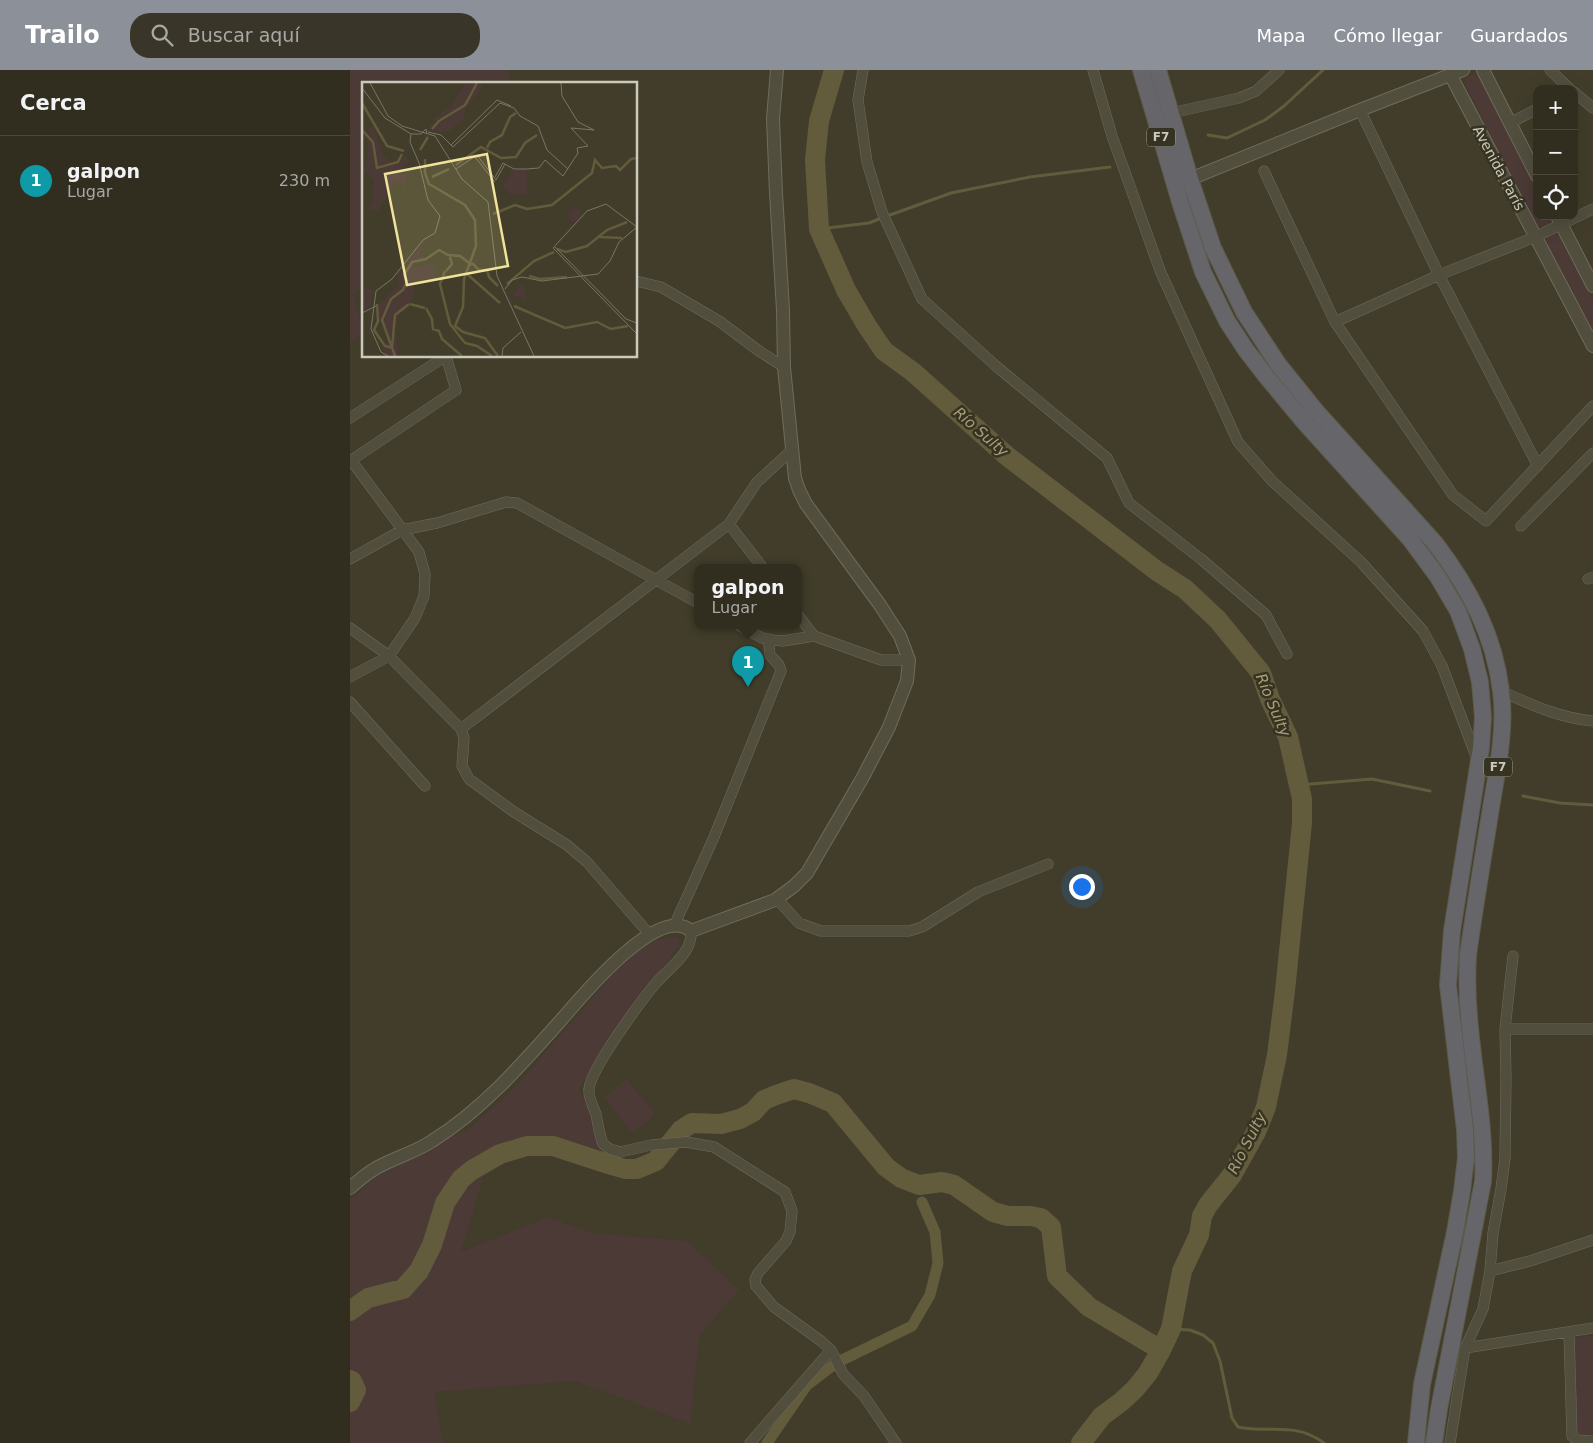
<!DOCTYPE html>
<html lang="es">
<meta charset="utf-8">
<style>
:root{--surface:#312e20;--page:#393629;--text:#f1f3f6;--muted:#a8a8a5;--line:#4c4a3e;--accent:#8c9099}
body{margin:0;font-family:"DejaVu Sans",sans-serif;background:var(--page);color:var(--text)}
.controls{position:absolute;right:15px;top:15px;display:grid;overflow:hidden;border-radius:10px;box-shadow:0 5px 20px #0002}
.controls button{width:45px;height:45px;display:grid;place-items:center;padding:0;border:0;border-bottom:1px solid var(--line);background:var(--surface);color:var(--text);font:25px sans-serif}
.you{position:absolute;left:731px;top:816px;width:18px;height:18px;margin:-12px;border:4px solid #fff;border-radius:50%;background:#1a73e8;box-shadow:0 0 0 8px #1a73e833}
.badge{display:grid;place-items:center;width:32px;height:32px;border-radius:50%;background:var(--accent);color:#fff;font-size:16px;font-weight:700}
.pin{position:absolute;translate:-50% -41px;filter:drop-shadow(0 1px 2px #0008)}
.pin::after{content:'';position:absolute;top:26px;width:18px;height:15px;background:inherit;clip-path:polygon(0 0,100% 0,50% 100%)}
.popup{position:absolute;left:344px;top:494px;width:108px;height:65px;box-sizing:border-box;display:grid;place-content:center;border-radius:10px;background:var(--surface);filter:drop-shadow(0 1px 4px #0005);font-size:16px;white-space:nowrap;color:var(--muted)}
.popup b{font-size:19px;color:var(--text)}
.popup::after{content:'';position:absolute;left:50%;top:100%;margin-left:-10px;border:10px solid transparent;border-top-color:var(--surface)}
.list{margin:0;padding:0;list-style:none}
h2{display:flex;justify-content:space-between;align-items:center;height:65px;margin:0;padding:0 20px;font-size:21px}
h2 small{font-size:16px;font-weight:400;color:var(--muted)}
.list li{display:grid;grid-template-columns:32px 1fr auto;gap:15px;align-items:center;box-sizing:border-box;height:90px;padding:0 20px;border-top:1px solid var(--line)}
.list b{display:block;font-size:19px;white-space:nowrap}
.list p{margin:0;font-size:16px;white-space:nowrap;color:var(--muted)}
.list em{font-size:16px;font-style:normal;color:var(--muted)}
.icon{flex:none;width:28px;height:28px;fill:none;stroke:currentColor;stroke-width:2;stroke-linecap:round;stroke-linejoin:round}
.map{position:relative;flex:none;width:1243px;height:1373px;overflow:hidden}
header{display:flex;align-items:center;gap:30px;box-sizing:border-box;height:70px;padding:0 25px;background:var(--accent);color:#fff}
header strong{font-size:24px}
nav{display:flex;gap:28px;margin-inline-start:auto;font-size:18px}
.search{width:350px;height:45px;background:var(--page);display:flex;align-items:center;gap:12px;box-sizing:border-box;padding:0 18px;border-radius:20px;color:var(--muted);font-size:19px}
main{display:flex}
aside{flex:1;background:var(--surface)}
.map>svg:first-child{display:block}
</style>
<header>
<strong>Trailo</strong>
<div class="search"><svg class="icon" aria-label="search" viewBox="0 0 24 24"><circle cx="10" cy="10" r="6"/><path d="M15 15l6 6"/></svg>Buscar aquí</div>
<nav><a>Mapa</a><a>Cómo llegar</a><a>Guardados</a></nav>
</header>
<main>
<aside>
<h2>Cerca<small></small></h2>
<ul class="list">
<li><span class="badge" style="background:#0f9aa8">1</span><div><b>galpon</b><p>Lugar</p></div><em>230 m</em></li>
</ul>
</aside>
<div class="map">
<svg width="1243" height="1373" viewBox="0 0 1243 1373">
<rect width="100%" height="100%" fill="#413d2a"/>
<path fill="#4b3a35" d="M 0,0 L 160,0 L 158,14 L 14,14 L 14,217 L 3,225 L 14,261 L 0,274 Z
M 1127,4 L 1130,6 L 1187,120 L 1187,146 L 1201,147 L 1199,154 C 1193,157 1189,159 1184,152 L 1115,14 L 1117,6 Z
M 1203,163 L 1209,165 L 1212,168 L 1243,230 L 1243,261 L 1197,175 L 1197,167 Z
M 328,866 L 330,871 L 328,877 L 255,977 L 229,1020 L 268,1096 C 252,1090 234,1081 216,1079 C 186,1074 160,1089 135,1103 L 111,1182 L 198,1147 L 242,1163 L 338,1171 L 389,1220 L 349,1266 L 341,1354 L 225,1311 L 85,1322 L 93,1373 L 0,1373 L 0,1130 L 26,1106 L 120,1058 L 166,1016 L 264,903 L 286,883 L 302,871 Z
M 277,1009 L 305,1044 L 282,1064 L 254,1027 Z
M 1243,1265 L 1243,1364 C 1237,1365 1229,1367 1225,1361 L 1223,1272 L 1225,1269 Z"/>
<g fill="none" stroke-linecap="round" stroke-linejoin="round">
<path stroke="#625b3c" stroke-width="3" d="M 858,65 L 877,68 L 915,50 L 934,36 L 973,0
M 540,145 L 601,123 L 680,107 L 760,97
M 469,159 L 519,153 L 529,149
M 949,715 L 1022,709 L 1080,721
M 1173,726 L 1210,733 L 1243,735
M 821,1259 L 840,1260 L 853,1265 L 863,1273 L 870,1291 L 882,1348 L 888,1357 C 920,1364 944,1351 974,1373
M 732,1371 L 734,1373"/>
<path stroke="#625b3c" stroke-width="11" d="M 488,1292 L 562,1256 L 580,1225 L 588,1193 L 585,1162 L 572,1132
M 417,1373 L 457,1315 L 482,1296"/>
<path stroke="#625b3c" stroke-width="20" d="M 484,0 L 469,51 L 465,90 L 469,159 L 496,220 L 517,256 L 534,281 L 563,302 L 657,386 L 807,501 L 835,519 L 868,550 L 911,603 L 920,629 L 938,667 L 952,729 L 952,753 L 935,921 L 927,985 L 916,1037 L 906,1062 L 882,1105 L 858,1135 L 852,1146 L 849,1165 L 832,1201 L 821,1259 L 811,1280 L 798,1303 L 785,1319 L 771,1332 L 752,1346 L 731,1373
M 0,1241 L 18,1228 L 53,1219 L 69,1201 L 82,1175 L 95,1133 L 111,1109 L 122,1100 L 150,1084 L 177,1076 L 203,1076 L 255,1093 L 275,1099 L 287,1099 L 306,1091 L 331,1060 L 342,1053 L 371,1054 L 390,1049 L 403,1042 L 414,1030 L 426,1025 L 444,1019 L 459,1023 L 483,1033 L 536,1097 L 551,1108 L 569,1115 L 592,1112 L 604,1115 L 643,1142 L 658,1146 L 680,1146 L 691,1148 L 701,1157 L 707,1206 L 739,1237 L 811,1280
M 0,1310 L 2,1311 L 6,1320 L 0,1332"/>
<defs>
<path id="minor" d="M 513,0 L 508,30 L 517,92 L 532,142 L 572,229 L 646,296 L 757,388 L 779,433 L 851,489 L 916,545 L 937,584
M 743,0 L 762,66 L 811,203 L 888,372 L 922,411 L 1011,492 L 1073,561 L 1092,596 L 1127,689
M 1200,0 L 1220,19
M 1224,22 L 1243,38
M 1010,40 L 1089,205 L 1188,396
M 821,43 L 889,28 L 906,21 L 929,0
M 1160,53 L 1187,39
M 914,101 L 985,252 L 1103,425 L 1136,451 L 1243,336
M 286,211 L 311,217 L 369,251 L 409,281 L 434,297
M 985,252 L 1089,205 L 1185,167 L 1243,139
M 0,348 L 96,286 L 106,320 L 0,391
M 379,454 L 413,498
M 1171,456 L 1243,383
M 0,489 L 52,460 L 87,453 L 156,432 L 167,433 L 348,533
M 1238,509 L 1243,507
M 448,545 L 464,566
M 390,556 L 412,568 L 423,570 L 433,571 L 464,566 L 531,590 L 559,590
M 0,558 L 39,586 L 111,659 L 114,668 L 112,696 L 119,709 L 164,742 L 217,775 L 237,792 L 300,865
M 0,607 L 39,586 L 65,548 L 74,526 L 75,504 L 69,482 L 1,390
M 1151,621 C 1182,635 1209,648 1243,651
M 0,632 L 75,716
M 111,659 L 379,454 L 407,412 L 442,380
M 427,829 L 449,853 L 471,861 L 559,861 L 572,857 L 628,822 L 698,794
M 324,856 L 364,767 L 431,601 L 429,595 L 420,585 L 419,575 L 423,570
M 341,861 C 343,883 319,898 306,913 C 291,931 241,998 239,1019 C 238,1027 243,1036 246,1044 C 248,1054 249,1064 253,1074 L 260,1079 L 270,1082 L 301,1075 L 336,1072 L 364,1077 L 435,1122 L 442,1141 L 440,1162 L 436,1171 L 408,1203 L 405,1210 L 406,1216 L 424,1237 L 471,1271 L 481,1280 L 493,1304 L 514,1326 L 546,1373
M 1155,959 L 1243,959
M 1140,1201 L 1180,1191 L 1243,1170
M 1219,1263 L 1222,1366 L 1227,1370 L 1243,1371
M 1115,1278 L 1243,1258
M 400,1373 L 481,1280
M 1100,1373 L 1115,1278 L 1133,1239 L 1140,1201 L 1143,1163 L 1151,1119 L 1155,1088 L 1156,1008 L 1155,959 L 1163,886"/>
<path id="tertiary" d="M 1133,0 L 1187,106
M 1101,6 L 1243,276
M 840,109 L 1010,40 L 1113,0
M 1207,146 L 1243,216
M 0,1118 C 10,1109 22,1099 34,1094 C 50,1086 67,1081 82,1071 C 133,1039 172,994 212,949 C 231,927 309,832 341,861 L 425,830 L 444,816 L 457,803 L 513,707 L 539,657 L 557,611 L 559,590 L 550,566 L 530,535 L 456,434 L 449,420 L 445,408 L 434,297 L 433,240 L 426,123 L 423,49 L 427,0"/>
<path id="trunk" d="M 791,0 L 831,135 L 853,202 L 877,251 L 896,280 L 916,306 L 955,353 L 1060,469 L 1088,507 L 1108,541 L 1122,579 L 1130,612 L 1133,647 L 1131,678 L 1102,861 L 1098,915 L 1115,1060 L 1116,1088 L 1112,1121 L 1105,1162 L 1072,1314 L 1066,1373
M 808,0 L 840,109 L 863,178 L 894,242 L 928,294 L 965,340 L 1085,473 C 1119,518 1144,564 1151,621 C 1156,659 1147,701 1141,738 C 1133,787 1125,835 1118,885 C 1117,905 1117,926 1119,946 C 1123,1002 1136,1055 1133,1111 L 1089,1339 L 1084,1373"/>
</defs>
<use href="#minor" stroke="#6f6c5c" stroke-width="11"/>
<use href="#tertiary" stroke="#6f6c5c" stroke-width="14"/>
<use href="#trunk" stroke="#5c5949" stroke-width="18"/>
<use href="#minor" stroke="#514e3e" stroke-width="10"/>
<use href="#tertiary" stroke="#514e3e" stroke-width="12"/>
<use href="#trunk" stroke="#66666a" stroke-width="16"/>
</g>
<g text-anchor="middle" dominant-baseline="central" stroke-width="5" stroke-linejoin="round" paint-order="stroke">
<g fill="#373323" stroke="#9f9c8d" stroke-width="1">
<rect x="797" y="57.5" width="28" height="19" rx="4"/>
<rect x="1134" y="687.5" width="28" height="19" rx="4"/>
</g>
<g font-size="12" font-weight="bold" fill="#cbc9bb">
<text x="811" y="67">F7</text>
<text x="1148" y="697">F7</text>
</g>
<g font-size="14" fill="#cbc9bb" stroke="#373323">
<text transform="translate(1149 98) rotate(62)">Avenida París</text>
</g>
<g font-size="15" font-style="italic" fill="#a79e78" stroke="#373323">
<text transform="translate(631 362) rotate(41)">Río Sulty</text>
<text transform="translate(923 635) rotate(67)">Río Sulty</text>
<text transform="translate(897 1073) rotate(-63)">Río Sulty</text>
</g>
</g>
<g transform="translate(12 12)">
<rect width="275" height="275" fill="#413d2a"/>
<path d="M 103,1 L 114,1 L 105,16 L 103,22 L 76,38 L 70,47 L 103,24 L 115,1 L 120,1 L 120,7 L 104,26 L 101,37 L 89,48 L 77,51 L 67,47 L 73,35 L 89,24 ZM 0,38 L 5,48 L 11,44 L 22,74 L 31,81 L 14,85 L 11,59 L 5,48 L 0,47 ZM 0,49 L 4,50 L 10,61 L 16,88 L 38,80 L 42,73 L 48,79 L 37,89 L 45,93 L 44,105 L 41,106 L 39,99 L 34,99 L 17,128 L 5,128 L 11,118 L 12,100 L 6,91 L 0,93 L 5,79 L 6,60 L 0,57 ZM 151,87 L 165,88 L 165,112 L 148,112 L 140,105 ZM206 133a7 7 0 1 1 14 0a7 7 0 1 1-14 0ZM 64,157 L 58,171 L 63,177 L 54,178 L 51,185 L 70,182 L 74,185 L 73,196 L 51,198 L 53,211 L 45,227 L 37,233 L 33,244 L 36,274 L 22,274 L 21,265 L 26,257 L 20,240 L 16,239 L 16,224 L 37,203 L 35,192 ZM 161,201 L 165,218 L 150,213 ZM 0,206 L 10,208 L 10,222 L 0,228 Z" fill="#4b3a35"/>
<path fill="none" stroke="#625b3c" stroke-width="2.5" d="M 0,21 L 25,64 L 42,69M 70,47 L 77,39 L 103,23 L 115,1M 0,48 L 11,60 L 15,86 L 36,80 L 40,72M 125,66 L 128,60 L 140,53 L 148,35 L 154,31M 58,68 L 66,55M 63,77 L 63,91 L 67,102 L 103,123 L 113,138 L 114,164 L 102,197 L 101,225 L 93,244 L 101,250 L 123,256 L 136,274M 94,83 L 119,65 L 139,76 L 154,75 L 163,61 L 175,53M 70,95 L 87,87M 131,132 L 153,123 L 165,127 L 190,123 L 230,91 L 233,78 L 240,86 L 254,84 L 258,88 L 269,77 L 275,76M 238,155 L 260,156M 195,167 L 204,170 L 225,164 L 245,148 L 265,140M 110,181 L 117,188 L 125,188 L 127,195 L 136,204M 83,189 L 78,202 L 88,242 L 103,261 L 115,264 L 130,274M 84,189 L 90,182 L 88,175M 105,192 L 138,221M 167,194 L 178,197 L 205,195M 145,202 L 172,179 L 192,170M 15,222 L 16,239 L 12,248 L 23,264 L 30,266 L 33,233 L 47,222M 48,222 L 63,226M 152,224 L 203,246 L 235,240 L 249,247 L 266,244M 64,226 L 70,237 L 71,247 L 77,249 L 80,257 L 100,274M 33,274 L 20,238 L 29,217 L 41,208 L 45,199 L 42,193 L 50,180 L 64,177 L 77,168 L 86,173 L 98,174 L 110,183"/>
<path fill="none" stroke="#787564" stroke-width="1" d="M 8,1 L 26,34 L 40,44 L 73,54 L 100,97 L 126,120 L 135,194 L 172,274M 0,6 L 23,36 L 49,52M 152,26 L 158,34 L 176,44 L 185,68 L 206,87M 66,50 L 79,53 L 91,65 L 138,21 L 152,26M 89,63 L 135,18 L 149,24M 113,75 L 133,100M 94,87 L 115,73 L 134,98M 133,95 L 141,81 L 152,87 L 164,87 L 177,86 L 183,78 L 201,94 L 216,71 L 215,66 L 226,64 L 209,46 L 232,48 L 216,40 L 200,14 L 199,1M 134,98 L 143,82M 275,145 L 244,122 L 225,129 L 191,166 L 275,252M 193,165 L 264,237 L 275,241M 143,207 L 150,198 L 160,195 L 180,199 L 236,192 L 248,179 L 257,160 L 275,145M 0,231 L 14,224M 26,274 L 19,270 L 9,247 L 14,209 L 30,197 L 61,158 L 73,151 L 78,134 L 66,118 L 57,81 L 48,60 L 49,52 L 59,52 L 64,47 L 65,52M 140,274 L 141,266 L 159,250"/>
<path fill="#f0e39c" fill-opacity="0.15" stroke="#f0e39c" stroke-width="2.5" d="M 125,72 L 146,184 L 45,203 L 23,92 Z"/>
<rect width="275" height="275" fill="none" stroke="#cbc9bb" stroke-width="2.5"/>
</g>
</svg>
<div class="controls">
<button>+</button>
<button>−</button>
<button><svg class="icon" aria-label="locate" viewBox="0 0 24 24"><circle cx="12" cy="12" r="6"/><path d="M12 2v4M12 18v4M2 12h4M18 12h4"/></svg></button>
</div>
<div class="you"></div>
<div class="pin badge" style="left:398px;top:617px;background:#0f9aa8">1</div>
<div class="popup"><b>galpon</b>Lugar</div>
</div>
</main>
